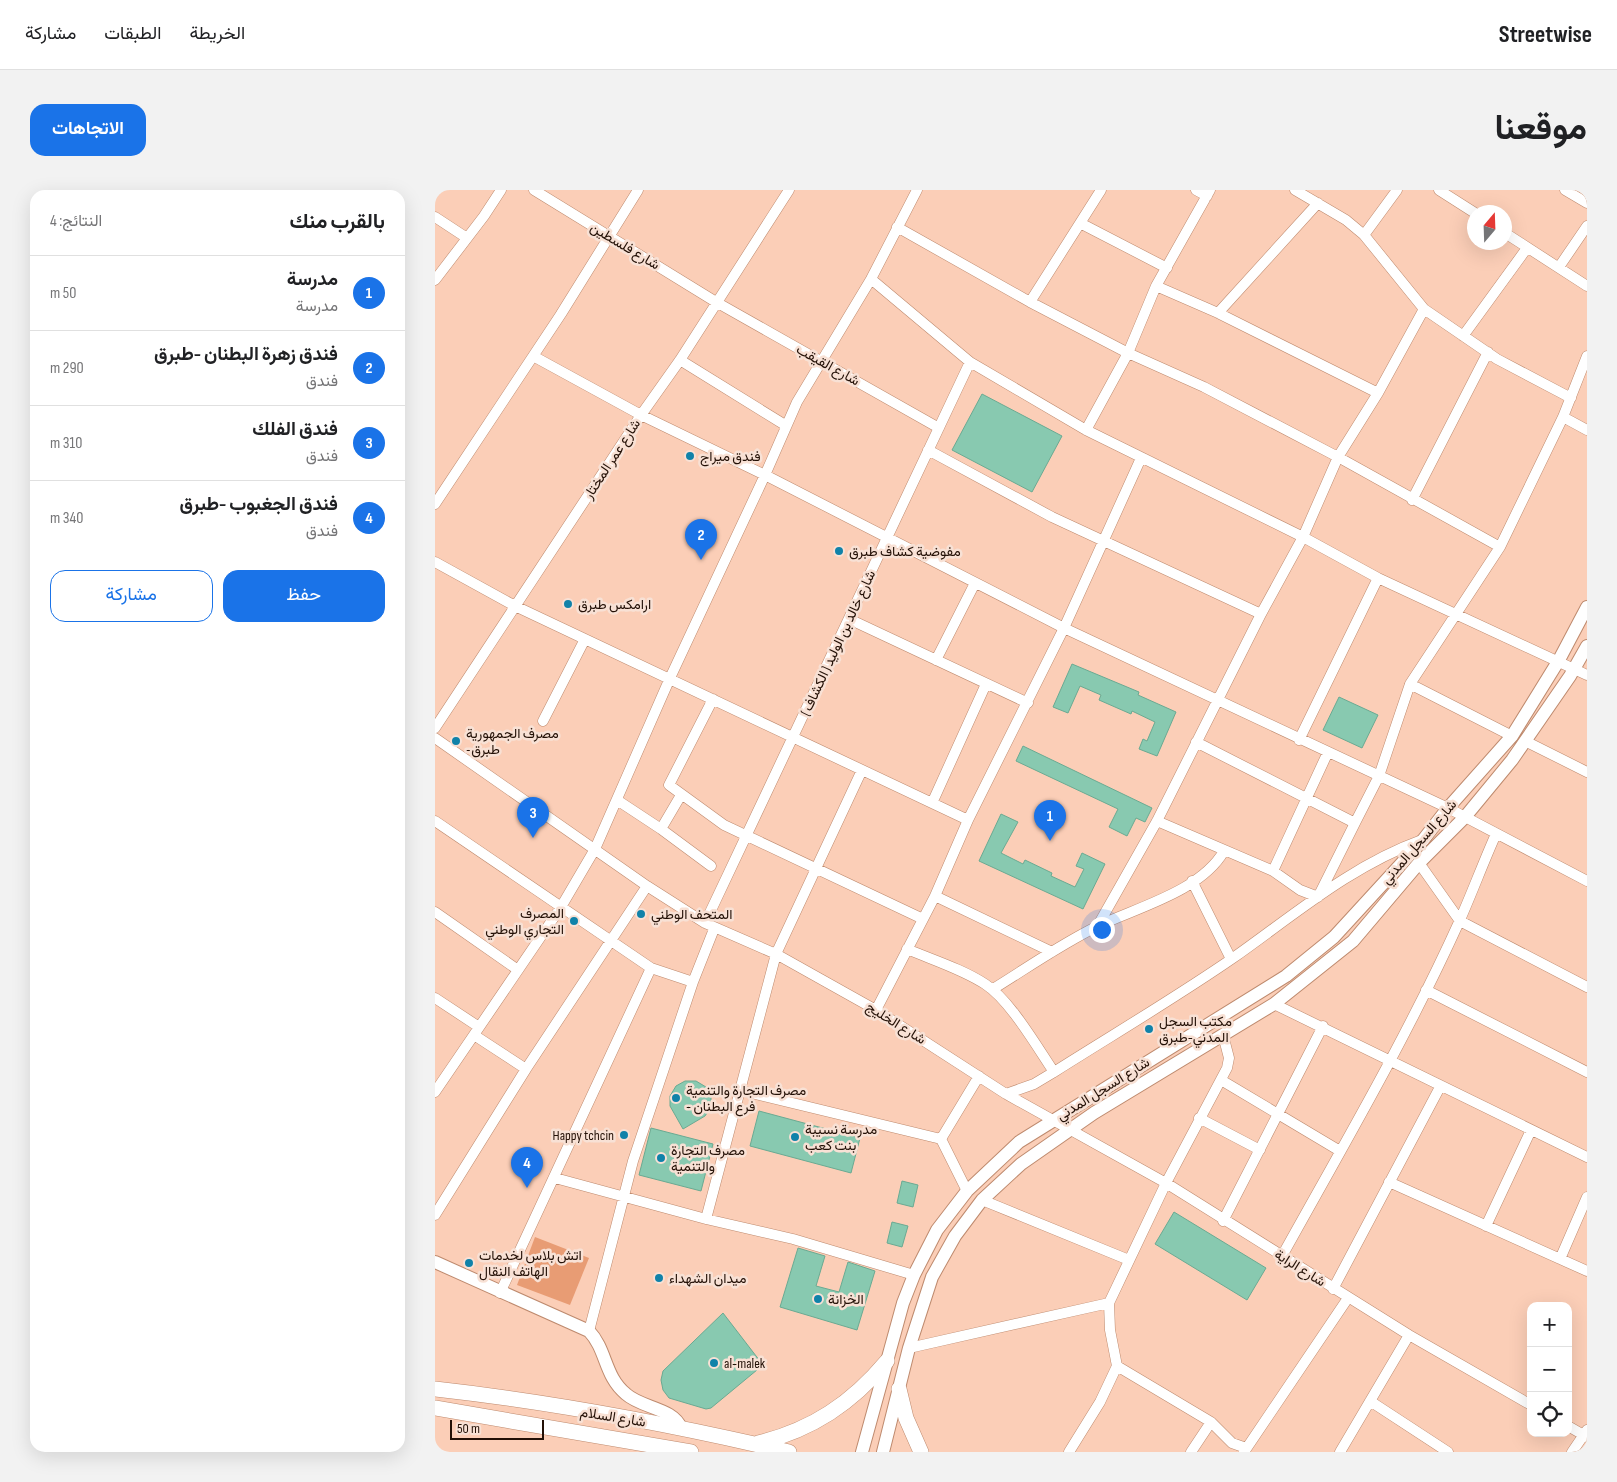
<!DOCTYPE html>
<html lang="ar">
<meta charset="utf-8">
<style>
:root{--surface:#fff;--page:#f2f2f2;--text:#202124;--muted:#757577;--line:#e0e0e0;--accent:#1a73e8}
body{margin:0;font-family:"Sofia Sans Condensed",Vazirmatn,sans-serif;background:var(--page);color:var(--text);direction:rtl}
.controls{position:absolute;right:15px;bottom:15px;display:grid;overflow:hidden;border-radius:10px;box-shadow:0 5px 20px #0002}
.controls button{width:45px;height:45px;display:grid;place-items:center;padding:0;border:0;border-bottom:1px solid var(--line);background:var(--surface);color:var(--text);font:25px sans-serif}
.compass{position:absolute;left:1032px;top:15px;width:45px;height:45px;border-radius:50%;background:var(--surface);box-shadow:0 5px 20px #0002;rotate:19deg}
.scale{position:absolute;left:15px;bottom:12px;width:94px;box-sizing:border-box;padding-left:5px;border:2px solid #231006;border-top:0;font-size:14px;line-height:18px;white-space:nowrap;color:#231006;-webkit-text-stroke:4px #f8e1d5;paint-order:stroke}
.you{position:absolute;left:666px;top:739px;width:18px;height:18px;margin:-12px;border:4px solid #fff;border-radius:50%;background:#1a73e8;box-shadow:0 0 0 8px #1a73e833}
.badge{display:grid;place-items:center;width:32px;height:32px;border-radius:50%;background:var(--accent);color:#fff;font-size:16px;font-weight:700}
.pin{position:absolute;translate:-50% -41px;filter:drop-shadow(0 1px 2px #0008)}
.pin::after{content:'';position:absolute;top:26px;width:18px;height:15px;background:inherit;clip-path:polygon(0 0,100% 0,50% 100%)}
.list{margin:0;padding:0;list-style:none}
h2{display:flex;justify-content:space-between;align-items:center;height:65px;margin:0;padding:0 20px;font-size:21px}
h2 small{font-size:16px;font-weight:400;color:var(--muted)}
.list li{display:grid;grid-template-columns:32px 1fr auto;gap:15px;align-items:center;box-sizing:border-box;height:75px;padding:0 20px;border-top:1px solid var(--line)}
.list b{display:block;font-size:19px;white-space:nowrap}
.list p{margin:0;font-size:16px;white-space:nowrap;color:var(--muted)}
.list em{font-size:16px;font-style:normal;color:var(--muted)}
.actions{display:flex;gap:10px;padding:15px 20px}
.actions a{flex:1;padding:11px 0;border:1px solid var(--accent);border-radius:15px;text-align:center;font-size:18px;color:var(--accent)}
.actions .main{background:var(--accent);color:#fff}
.icon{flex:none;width:28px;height:28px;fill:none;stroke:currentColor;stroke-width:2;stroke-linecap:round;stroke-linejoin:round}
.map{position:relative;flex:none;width:1152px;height:1262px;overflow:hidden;direction:ltr;border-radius:15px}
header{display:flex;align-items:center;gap:30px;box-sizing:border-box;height:70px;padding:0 25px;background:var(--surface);border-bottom:1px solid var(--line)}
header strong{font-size:24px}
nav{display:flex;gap:28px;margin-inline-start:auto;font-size:18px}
.intro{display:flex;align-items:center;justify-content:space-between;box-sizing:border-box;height:120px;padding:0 30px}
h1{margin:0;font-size:35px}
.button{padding:12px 22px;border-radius:15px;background:var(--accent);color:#fff;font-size:18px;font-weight:700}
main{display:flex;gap:30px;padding:0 30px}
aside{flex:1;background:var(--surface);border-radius:15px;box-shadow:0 5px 20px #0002}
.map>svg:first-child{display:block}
</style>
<header>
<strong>Streetwise</strong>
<nav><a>الخريطة</a><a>الطبقات</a><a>مشاركة</a></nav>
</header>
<div class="intro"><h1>موقعنا</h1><a class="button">الاتجاهات</a></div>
<main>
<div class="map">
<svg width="1152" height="1262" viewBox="0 0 1152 1262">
<rect width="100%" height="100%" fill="#fbceb7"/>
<path fill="#e89c74" d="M 100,1047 L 154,1068 L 135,1115 L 82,1095 Z"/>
<path fill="#88c9b0" stroke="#6aaa92" d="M 547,204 L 627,246 L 597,302 L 517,260 Z
M 637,474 L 704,502 L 703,505 L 741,522 L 722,566 L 704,559 L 708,549 L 712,551 L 720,532 L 697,521 L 696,524 L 664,510 L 666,505 L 645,496 L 633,523 L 618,517 Z
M 904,507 L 943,525 L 927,558 L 888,540 Z
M 588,556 L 717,618 L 710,632 L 701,628 L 692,646 L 674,637 L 683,619 L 581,571 Z
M 566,624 L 583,632 L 566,663 L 588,674 L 590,670 L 617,683 L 616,686 L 640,697 L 649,679 L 641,676 L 647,663 L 670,674 L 648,719 L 544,671 Z
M 250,891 L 261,891 L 271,897 L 276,906 L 276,917 L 270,926 L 248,939 L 235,916 L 235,906 L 241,896 Z
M 324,921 L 425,948 L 416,983 L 315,956 Z
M 216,938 L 278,954 L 266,1001 L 204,985 Z
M 467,991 L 483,995 L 478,1017 L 462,1013 Z
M 739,1022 L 831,1078 L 812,1110 L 720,1054 Z
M 457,1032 L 473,1036 L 467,1057 L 452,1053 Z
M 363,1058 L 390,1066 L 381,1096 L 404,1102 L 413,1072 L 440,1081 L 422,1140 L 345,1117 Z
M 288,1123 L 328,1175 L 276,1218 L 271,1219 L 234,1208 L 228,1200 L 226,1190 L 228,1181 Z"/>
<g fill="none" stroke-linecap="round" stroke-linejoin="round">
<defs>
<path id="minor" d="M 99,0 L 281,112 L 504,238
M 761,0 L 772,6
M 860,0 L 911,30 L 929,45 L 989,119 L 1062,169 L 1136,208
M 1004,0 L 1040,23
M 1130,0 L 1152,13
M 0,27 L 32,48
M 645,33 L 732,78
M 462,37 L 595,112 L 693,163 L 769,197 L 903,267 L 1065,357
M 1070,43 L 1152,96
M 929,45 L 962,0
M 1124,77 L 1152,36
M 436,89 L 535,172 L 651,240 L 868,347 L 943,388 L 1152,485
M 0,90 L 49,26 L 66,0
M 721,96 L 783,123 L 943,203
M 595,112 L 666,0
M 783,123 L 883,13
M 1028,146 L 1092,58
M 98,166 L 206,225 L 330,285 L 629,438 L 1013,618 L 1152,691
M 245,170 L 350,235
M 1128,227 L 1152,240
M 651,240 L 693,163 L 721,96 L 775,0
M 493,260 L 617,327 L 826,424
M 977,310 L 1053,162
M 0,314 L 126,124 L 203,0
M 0,372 L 80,416 L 533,630
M 414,429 L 593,513
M 501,470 L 540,393
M 975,494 L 1077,546
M 278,509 L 234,595 L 289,635 L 488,729
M 108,531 L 150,449
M 0,538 L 206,225 L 245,170 L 354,0
M 0,548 L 212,696 L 270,733 L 341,764 L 441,820 L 571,904 L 731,993 L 974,1145 L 1096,1215
M 864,550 L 943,388
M 761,552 L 920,633 L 944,586 L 975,494 L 1065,357 L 1128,227 L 1152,166
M 1092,552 L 1152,582
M 182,610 L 226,639 L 246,605
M 498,611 L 551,494
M 0,631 L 216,778 L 258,792
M 722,631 L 838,681 L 865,700 L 883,707 L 920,633
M 226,639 L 276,676
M 984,673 L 1025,731 L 1152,797
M 838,681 L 893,562
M 757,691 L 796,769
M 500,706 L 617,762
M 0,722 L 83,780
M 270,733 L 535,172
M 662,737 L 722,631 L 826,424 L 868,347 L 903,267 L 943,203 L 989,119
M 472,759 C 498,770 527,779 550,794 C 575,810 602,857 619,882
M 558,799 C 592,778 626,754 663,736 C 703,717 766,701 789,661
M 991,800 L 1152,882
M 0,808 L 44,837
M 839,814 L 1152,967
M 441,820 L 500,706 L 533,630 L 629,438 L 706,268
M 39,845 L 91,879
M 786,890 L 905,961
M 304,900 L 506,949
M 0,902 L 126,717 L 160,659 L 235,488 L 330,285 L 362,212 L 436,89 L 482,0
M 571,904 L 599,894 L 619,882 C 679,844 740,808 798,768 C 859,725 917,675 987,650
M 764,928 L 825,960
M 506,949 L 544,886
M 506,949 L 532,1001
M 120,988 L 271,1029 L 358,1049 L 479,1085
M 954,992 L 1152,1081
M 547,1010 L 694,1070
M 0,1025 L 91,879 L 212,696
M 271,1029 L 341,764 L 427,580
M 788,1031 L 888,836
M 1051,1036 L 1096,940
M 847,1066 C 908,956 972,847 1024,732 C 1037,703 1048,673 1061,644
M 1125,1069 L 1152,1007
M 898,1099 L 1005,897
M 65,1103 L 216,778
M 154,1141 L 198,971 L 258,792 L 279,739
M 474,1158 L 674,1113
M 682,1176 L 776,1232 L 797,1253 L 811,1258
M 935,1211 L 1013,1262
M 1133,1236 L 1152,1247
M 634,1262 L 665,1212 L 682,1176 L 675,1140 L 674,1113 L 731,993 L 792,878 L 794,868 L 788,845
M 756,1262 L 776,1232
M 809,1262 L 913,1108
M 905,1262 L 974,1145
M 1137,1262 L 1152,1240"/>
<path id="tertiary" d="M 0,1072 L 154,1141 C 172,1160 169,1186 191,1204 C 206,1218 239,1218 246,1238
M 427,1262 L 468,1113 L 479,1085 L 502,1040 L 532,1001 L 584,952 L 851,786 L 899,747 L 988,650 L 1013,618 L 1077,546 L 1124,470 L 1152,417
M 448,1262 L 474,1158 L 497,1087 L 520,1046 L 547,1010 L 586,974 L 659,923 L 839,814 L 918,751 L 984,673 L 1030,627 L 1077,570 L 1135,486 L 1152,456"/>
<path id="secondary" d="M 0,1199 C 117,1212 239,1235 354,1262
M 464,1199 L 471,1228 L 486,1262
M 0,1218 L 256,1262
M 323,1253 C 377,1240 417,1213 452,1171"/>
</defs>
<use href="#minor" stroke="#be8a6e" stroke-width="11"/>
<use href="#tertiary" stroke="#be8a6e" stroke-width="14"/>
<use href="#secondary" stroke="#be8a6e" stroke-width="16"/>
<use href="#minor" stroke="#fff" stroke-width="10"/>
<use href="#tertiary" stroke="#fff" stroke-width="12"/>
<use href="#secondary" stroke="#fff" stroke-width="15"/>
</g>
<g fill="#1082a9" stroke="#f8e1d5" stroke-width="2">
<circle cx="255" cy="266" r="5"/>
<circle cx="404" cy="361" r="5"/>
<circle cx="133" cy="414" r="5"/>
<circle cx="21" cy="551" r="5"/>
<circle cx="206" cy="724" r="5"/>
<circle cx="139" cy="731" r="5"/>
<circle cx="714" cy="839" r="5"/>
<circle cx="241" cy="908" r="5"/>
<circle cx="189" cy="945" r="5"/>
<circle cx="360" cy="947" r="5"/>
<circle cx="226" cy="968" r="5"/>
<circle cx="34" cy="1073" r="5"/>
<circle cx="224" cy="1088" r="5"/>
<circle cx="383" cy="1109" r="5"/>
<circle cx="279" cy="1173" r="5"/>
</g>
<g text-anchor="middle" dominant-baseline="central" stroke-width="5" stroke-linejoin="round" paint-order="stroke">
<g font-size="14" fill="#231006" stroke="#f8e1d5">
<text transform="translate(190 56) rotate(31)">شارع فلسطين</text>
<text transform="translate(393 175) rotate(29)">شارع القيقب</text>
<text transform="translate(177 269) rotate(-57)">شارع عمر المختار</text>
<text transform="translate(403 453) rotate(-65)">شارع خالد بن الوليد ( الكشاف )</text>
<text transform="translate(984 652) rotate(-49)">شارع السجل المدني</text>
<text transform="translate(461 833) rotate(32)">شارع الخليج</text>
<text transform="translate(668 899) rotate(-32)">شارع السجل المدني</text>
<text transform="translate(865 1078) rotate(32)">شارع الراية</text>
<text transform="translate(178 1227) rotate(9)">شارع السلام</text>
</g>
<g font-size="14" fill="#231006" stroke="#f8e1d5" text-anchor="start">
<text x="265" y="266">فندق ميراج</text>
<text x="414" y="361">مفوضية كشاف طبرق</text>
<text x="143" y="414">ارامكس طبرق</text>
<text x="31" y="543">مصرف الجمهورية<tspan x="31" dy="16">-طبرق</tspan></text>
<text x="129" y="723" text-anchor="end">المصرف<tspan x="129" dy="16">التجاري الوطني</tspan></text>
<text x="216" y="724">المتحف الوطني</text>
<text x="724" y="831">مكتب السجل<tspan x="724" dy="16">المدني-طبرق</tspan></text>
<text x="251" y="900">مصرف التجارة والتنمية<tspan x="251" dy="16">- فرع البطنان</tspan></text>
<text x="370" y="939">مدرسة نسيبة<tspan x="370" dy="16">بنت كعب</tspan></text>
<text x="179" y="945" text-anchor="end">Happy tchcin</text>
<text x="236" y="960">مصرف التجارة<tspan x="236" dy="16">والتنمية</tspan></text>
<text x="44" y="1065">اتش بلاس لخدمات<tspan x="44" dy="16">الهاتف النقال</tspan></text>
<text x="234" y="1088">ميدان الشهداء</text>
<text x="393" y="1109">الخزانة</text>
<text x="289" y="1173">al-malek</text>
</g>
</g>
</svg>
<div class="controls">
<button>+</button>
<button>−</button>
<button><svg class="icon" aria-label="locate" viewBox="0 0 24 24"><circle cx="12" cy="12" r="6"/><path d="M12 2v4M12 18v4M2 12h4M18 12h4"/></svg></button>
</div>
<svg class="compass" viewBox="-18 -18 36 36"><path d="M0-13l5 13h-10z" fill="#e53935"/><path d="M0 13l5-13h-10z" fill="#757577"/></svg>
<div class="scale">50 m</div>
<div class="you"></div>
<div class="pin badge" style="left:615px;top:651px">1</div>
<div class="pin badge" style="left:266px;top:370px">2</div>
<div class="pin badge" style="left:98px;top:648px">3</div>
<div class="pin badge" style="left:92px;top:998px">4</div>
</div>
<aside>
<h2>بالقرب منك<small>النتائج: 4</small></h2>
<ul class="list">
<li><span class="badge">1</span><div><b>مدرسة</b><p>مدرسة</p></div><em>50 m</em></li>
<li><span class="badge">2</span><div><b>فندق زهرة البطنان -طبرق</b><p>فندق</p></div><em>290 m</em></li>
<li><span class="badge">3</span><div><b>فندق الفلك</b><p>فندق</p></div><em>310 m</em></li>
<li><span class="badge">4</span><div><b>فندق الجغبوب -طبرق</b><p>فندق</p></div><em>340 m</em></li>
</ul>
<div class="actions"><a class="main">حفظ</a><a>مشاركة</a></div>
</aside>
</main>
